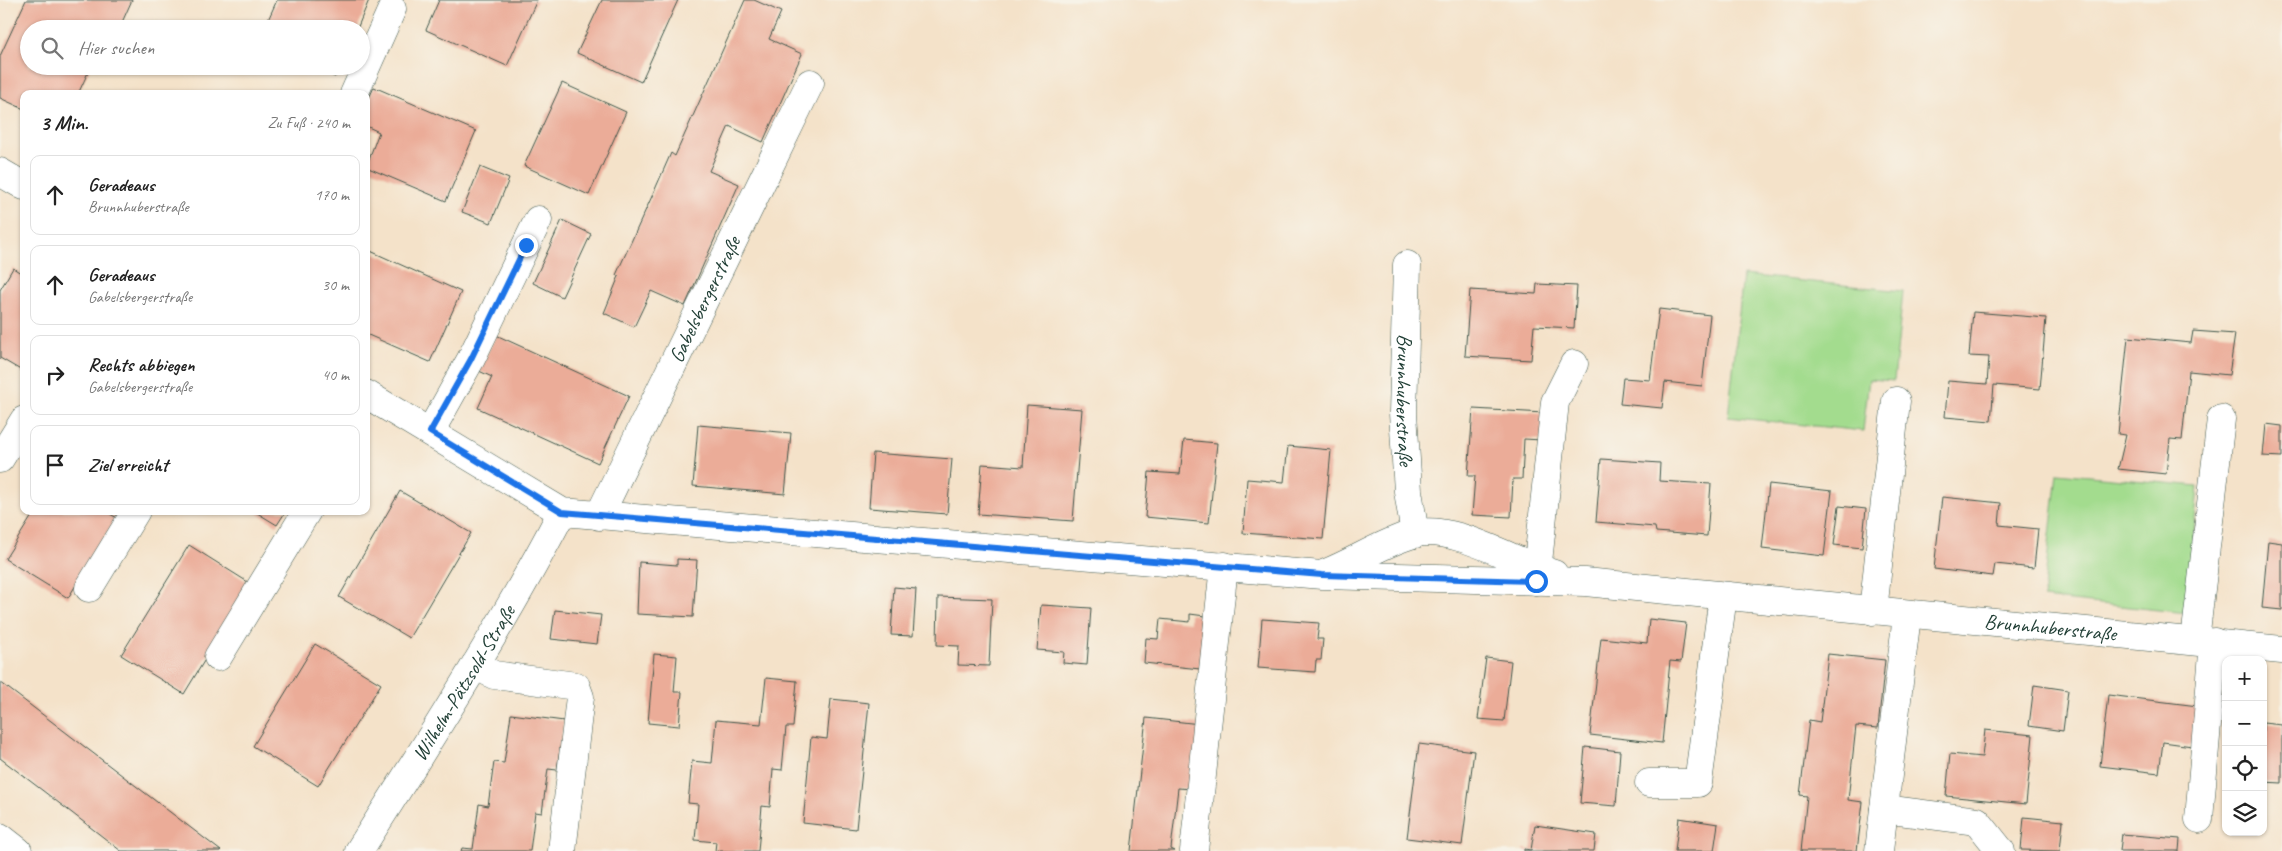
<!DOCTYPE html>
<html lang="de">
<meta charset="utf-8">
<style>
:root{--surface:#fff;--page:#f6f6f6;--text:#222;--muted:#767676;--line:#e0e0e0}
body{margin:0;font-family:Caveat,sans-serif;background:var(--page);color:var(--text)}
.controls{position:absolute;right:15px;bottom:15px;display:grid;overflow:hidden;border-radius:10px;box-shadow:0 1px 4px #0004}
.controls button{width:45px;height:45px;display:grid;place-items:center;padding:0;border:0;border-bottom:1px solid var(--line);background:var(--surface);color:var(--text);font:25px sans-serif}
.stop{position:absolute;width:15px;height:15px;margin:-11px;border:4px solid #1a73e8;border-radius:50%;background:#fff}
.stop.end{background:#1a73e8;border-color:#fff;box-shadow:0 1px 5px #0008}
.list{margin:0;padding:0;list-style:none}
h2{display:flex;justify-content:space-between;align-items:center;height:65px;margin:0;padding:0 20px;font-size:21px}
h2 small{font-size:16px;font-weight:400;color:var(--muted)}
.list li{display:grid;grid-template-columns:32px 1fr auto;gap:15px;align-items:center;box-sizing:border-box;height:80px;margin:0 10px 10px;padding:0 10px;border:1px solid var(--line);border-radius:10px}
.list b{display:block;font-size:19px;white-space:nowrap}
.list p{margin:0;font-size:16px;white-space:nowrap;color:var(--muted)}
.list em{font-size:16px;font-style:normal;color:var(--muted)}
.icon{flex:none;width:28px;height:28px;fill:none;stroke:currentColor;stroke-width:2;stroke-linecap:round;stroke-linejoin:round}
.map{position:relative;flex:none;width:2282px;height:851px;overflow:hidden}
.search{position:absolute;background:var(--surface);box-shadow:0 1px 4px #0004;left:20px;top:20px;width:350px;height:55px;display:flex;align-items:center;gap:12px;box-sizing:border-box;padding:0 18px;border-radius:28px;color:var(--muted);font-size:19px}
.panel{position:absolute;background:var(--surface);box-shadow:0 1px 4px #0004;left:20px;top:90px;width:350px;height:425px;border-radius:10px}
.map>svg:first-child{display:block}
</style>
<div class="map">
<svg width="2282" height="851" viewBox="0 0 2282 851">
<rect width="100%" height="100%" fill="#f7f3e8"/>
<filter id="ink" filterUnits="userSpaceOnUse"><feTurbulence type="fractalNoise" baseFrequency=".02" numOctaves="2"/><feDisplacementMap in="SourceGraphic" scale="10" xChannelSelector="R" yChannelSelector="G"/><feConvolveMatrix kernelMatrix="1 2 1 2 8 2 1 2 1" color-interpolation-filters="sRGB"/></filter>
<filter id="wash" filterUnits="userSpaceOnUse"><feTurbulence type="fractalNoise" baseFrequency=".0096" numOctaves="4" result="noise"/><feDisplacementMap in="SourceGraphic" scale="20" xChannelSelector="R" yChannelSelector="G"/><feGaussianBlur stdDeviation="1.12" result="paint"/><feColorMatrix in="noise" values="0 0 0 0 0 0 0 0 0 0 0 0 0 0 0 0 0 1.4 0 .05"/><feComposite in="paint" operator="in"/></filter>
<g filter="url(#wash)">
<rect width="100%" height="100%" fill="#f4e2c9"/>
<path fill="#a3dc8e" stroke="#618c61" d="M 1743,275 L 1903,291 L 1894,381 L 1869,379 L 1863,431 L 1728,417 Z
M 2057,473 L 2198,486 L 2187,613 L 2043,598 Z"/>
<g id="blocks">
<path fill="#ebac98" d="M 26,0 L 132,0 L 119,29 L 29,29 L 29,66 L 91,66 L 78,94 L 24,94 L 24,109 L 0,98 L 0,56 Z
M 277,0 L 369,0 L 357,29 L 264,29 Z
M 439,0 L 537,0 L 507,66 L 426,30 Z
M 602,0 L 678,0 L 641,82 L 577,53 Z
M 745,0 L 754,0 L 781,12 L 769,39 L 802,54 L 763,142 L 729,126 L 709,171 L 739,184 L 685,306 L 651,291 L 634,327 L 604,313 L 619,276 L 616,275 L 653,194 L 671,153 L 675,156 Z
M 312,66 L 340,66 L 335,77 Z
M 562,83 L 626,112 L 589,195 L 524,166 Z
M 374,87 L 476,131 L 446,201 L 366,167 L 379,132 L 366,126 L 366,105 Z
M 480,167 L 509,179 L 491,223 L 462,212 Z
M 562,220 L 591,234 L 562,297 L 533,283 Z
M 366,249 L 461,292 L 430,362 L 366,334 Z
M 13,268 L 24,275 L 24,372 L 0,358 L 0,290 Z
M 1537,284 L 1577,286 L 1574,328 L 1534,326 L 1531,360 L 1465,356 L 1470,290 L 1536,294 Z
M 1659,309 L 1710,315 L 1702,386 L 1665,382 L 1662,408 L 1620,404 L 1623,378 L 1650,380 Z
M 1973,312 L 2046,318 L 2040,389 L 1994,385 L 1991,421 L 1945,417 L 1948,381 L 1987,384 L 1989,357 L 1969,356 Z
M 2193,331 L 2235,334 L 2229,375 L 2189,371 L 2182,440 L 2170,439 L 2166,474 L 2118,469 L 2126,435 L 2118,434 L 2128,337 L 2191,343 Z
M 496,335 L 629,396 L 598,463 L 478,408 L 492,377 L 479,371 Z
M 1027,405 L 1082,409 L 1073,521 L 978,514 L 982,464 L 1023,467 Z
M 1473,409 L 1544,413 L 1542,440 L 1524,439 L 1522,479 L 1513,479 L 1511,517 L 1472,515 L 1475,476 L 1468,476 Z
M 2266,424 L 2282,426 L 2282,457 L 2263,456 Z
M 698,425 L 791,433 L 785,494 L 693,486 Z
M 1184,440 L 1217,443 L 1209,523 L 1145,517 L 1149,472 L 1180,474 Z
M 1288,446 L 1331,450 L 1323,539 L 1243,533 L 1247,479 L 1284,482 Z
M 873,453 L 952,459 L 947,514 L 869,508 Z
M 1601,459 L 1660,463 L 1659,481 L 1711,484 L 1707,536 L 1656,532 L 1655,527 L 1596,522 Z
M 1769,484 L 1832,491 L 1824,556 L 1762,549 Z
M 400,491 L 471,533 L 409,638 L 339,597 Z
M 1942,497 L 2001,503 L 1999,525 L 2038,529 L 2034,568 L 1995,564 L 1993,576 L 1934,569 Z
M 1839,506 L 1866,509 L 1862,548 L 1834,545 Z
M 35,511 L 105,511 L 117,518 L 68,598 L 5,559 Z
M 254,511 L 286,511 L 277,525 Z
M 2268,541 L 2282,543 L 2282,610 L 2262,608 Z
M 189,545 L 251,584 L 184,694 L 121,655 Z
M 677,559 L 697,560 L 693,617 L 637,614 L 639,562 L 677,565 Z
M 894,587 L 916,589 L 913,636 L 891,635 Z
M 938,597 L 992,599 L 989,666 L 958,665 L 959,646 L 937,645 Z
M 1041,605 L 1091,608 L 1087,665 L 1063,663 L 1064,652 L 1037,650 Z
M 555,610 L 601,615 L 597,644 L 551,639 Z
M 1190,614 L 1205,616 L 1200,669 L 1144,663 L 1146,638 L 1158,639 L 1160,619 L 1190,622 Z
M 1262,619 L 1319,623 L 1317,639 L 1323,639 L 1321,660 L 1316,660 L 1315,672 L 1258,668 Z
M 1649,619 L 1686,623 L 1681,662 L 1670,661 L 1662,743 L 1590,735 L 1601,638 L 1647,643 Z
M 315,644 L 381,684 L 318,786 L 253,746 Z
M 654,654 L 677,656 L 674,692 L 682,692 L 679,726 L 648,723 Z
M 1828,654 L 1885,660 L 1878,728 L 1856,726 L 1848,800 L 1863,802 L 1857,851 L 1801,851 L 1807,796 L 1800,795 L 1809,720 L 1820,722 Z
M 1486,658 L 1511,661 L 1504,721 L 1478,719 Z
M 766,678 L 797,681 L 793,727 L 786,727 L 782,770 L 773,769 L 770,807 L 762,806 L 758,851 L 715,851 L 716,842 L 695,840 L 698,804 L 688,803 L 692,761 L 712,763 L 716,720 L 761,724 Z
M 0,682 L 221,851 L 121,851 L 72,813 L 0,758 Z
M 2034,685 L 2068,690 L 2063,731 L 2029,726 Z
M 2108,695 L 2198,706 L 2192,746 L 2163,742 L 2159,773 L 2100,766 Z
M 831,699 L 869,703 L 856,829 L 803,823 L 811,737 L 827,739 Z
M 511,714 L 564,721 L 557,770 L 548,769 L 542,813 L 535,812 L 530,851 L 461,851 L 462,848 L 473,849 L 479,804 L 488,806 L 494,762 L 504,763 Z
M 1146,718 L 1200,724 L 1192,789 L 1178,788 L 1171,849 L 1175,851 L 1131,851 Z
M 2263,723 L 2282,725 L 2282,783 L 2263,782 Z
M 1985,730 L 2033,735 L 2026,804 L 1946,796 L 1950,754 L 1982,757 Z
M 1419,744 L 1474,751 L 1462,845 L 1407,838 Z
M 1585,747 L 1620,751 L 1616,806 L 1580,803 Z
M 2024,817 L 2063,821 L 2060,851 L 2021,850 Z
M 1679,818 L 1718,824 L 1714,851 L 1675,851 Z
M 1535,825 L 1596,834 L 1594,851 L 1524,851 L 1524,849 L 1531,850 Z
M 2122,834 L 2180,839 L 2179,851 L 2120,851 Z"/>
</g>
</g>
<g filter="url(#ink)">
<use href="#blocks" fill-opacity="0" stroke="#3f564a" stroke-width="1"/>
<g fill="none" stroke-linecap="round" stroke-linejoin="round">
<defs>
<g id="minor">
<path d="M 354,94 L 392,9"/>
<path d="M 0,172 L 24,186"/>
<path id="s1" d="M 1407,265 L 1403,413 L 1408,491 L 1415,534"/>
<path id="s2" d="M 366,394 L 562,512 L 1322,575 L 1585,582 L 2282,650"/>
<path d="M 430,432 L 471,359 L 538,220"/>
<path d="M 0,459 L 24,420"/>
<path id="s3" d="M 599,516 L 810,83"/>
<path d="M 1326,573 C 1356,561 1382,543 1413,534 C 1454,523 1515,563 1554,574"/>
<path d="M 1536,581 L 1555,402 L 1574,364"/>
<path d="M 89,588 L 136,511"/>
<path d="M 1873,611 L 1896,401"/>
<path d="M 2195,640 L 2221,419"/>
<path d="M 218,657 L 307,511"/>
<path d="M 475,665 L 494,675 L 576,686 L 580,697 L 562,851"/>
<path d="M 1649,783 L 1698,783 L 1723,596"/>
<path d="M 1884,809 L 1977,821 L 2001,851"/>
<path d="M 2199,819 L 2214,642"/>
<path d="M 0,837 L 18,851"/>
<path id="s4" d="M 359,851 C 429,740 501,629 562,512"/>
<path d="M 1194,851 L 1224,566"/>
<path d="M 1879,851 L 1907,615"/>
</g>
</defs>
<use href="#minor" stroke="#3f564a" stroke-width="29"/>
<use href="#minor" stroke="#fff" stroke-width="28"/>
</g>
</g>
<g fill="none" stroke-linecap="round" stroke-linejoin="round" filter="url(#ink)">
<path stroke="#1a73e8" stroke-width="6" d="M 526,245 L 471,359 L 430,432 L 562,512 L 1322,575 L 1536,581"/>
</g>
<g text-anchor="middle" dominant-baseline="central" stroke-width="4" stroke-linejoin="round" paint-order="stroke">
<g font-size="21" fill="#1f3d34" stroke="#f7f3e8">
<text stroke="none"><textPath href="#s3" startOffset="241">Gabelsbergerstraße</textPath></text>
<text stroke="none"><textPath href="#s1" startOffset="135">Brunnhuberstraße</textPath></text>
<text stroke="none"><textPath href="#s2" startOffset="1722">Brunnhuberstraße</textPath></text>
<text stroke="none"><textPath href="#s4" startOffset="198">Wilhelm-Pätzsold-Straße</textPath></text>
</g>
</g>
</svg>
<div class="controls">
<button>+</button>
<button>−</button>
<button><svg class="icon" aria-label="locate" viewBox="0 0 24 24"><circle cx="12" cy="12" r="6"/><path d="M12 2v4M12 18v4M2 12h4M18 12h4"/></svg></button>
<button><svg class="icon" aria-label="layers" viewBox="0 0 24 24"><path d="M12 4l9 5-9 5-9-5zM3 14l9 5 9-5"/></svg></button>
</div>
<div class="stop" style="left:1536px;top:581px"></div>
<div class="stop end" style="left:526px;top:245px"></div>
<div class="search"><svg class="icon" aria-label="search" viewBox="0 0 24 24"><circle cx="10" cy="10" r="6"/><path d="M15 15l6 6"/></svg>Hier suchen</div>
<section class="panel">
<h2>3 Min.<small>Zu Fuß · 240 m</small></h2>
<ul class="list">
<li><svg class="icon" aria-label="ahead" viewBox="0 0 24 24"><path d="M12 20V5M6 11l6-6 6 6"/></svg><div><b>Geradeaus</b><p>Brunnhuberstraße</p></div><em>170 m</em></li>
<li><svg class="icon" aria-label="ahead" viewBox="0 0 24 24"><path d="M12 20V5M6 11l6-6 6 6"/></svg><div><b>Geradeaus</b><p>Gabelsbergerstraße</p></div><em>30 m</em></li>
<li><svg class="icon" aria-label="right" viewBox="0 0 24 24"><path d="M7 20v-9h11M14 6l5 5-5 5"/></svg><div><b>Rechts abbiegen</b><p>Gabelsbergerstraße</p></div><em>40 m</em></li>
<li><svg class="icon" aria-label="arrive" viewBox="0 0 24 24"><path d="M6 21V4h12l-3 4 3 4H6"/></svg><div><b>Ziel erreicht</b></div></li>
</ul>
</section>
</div>
